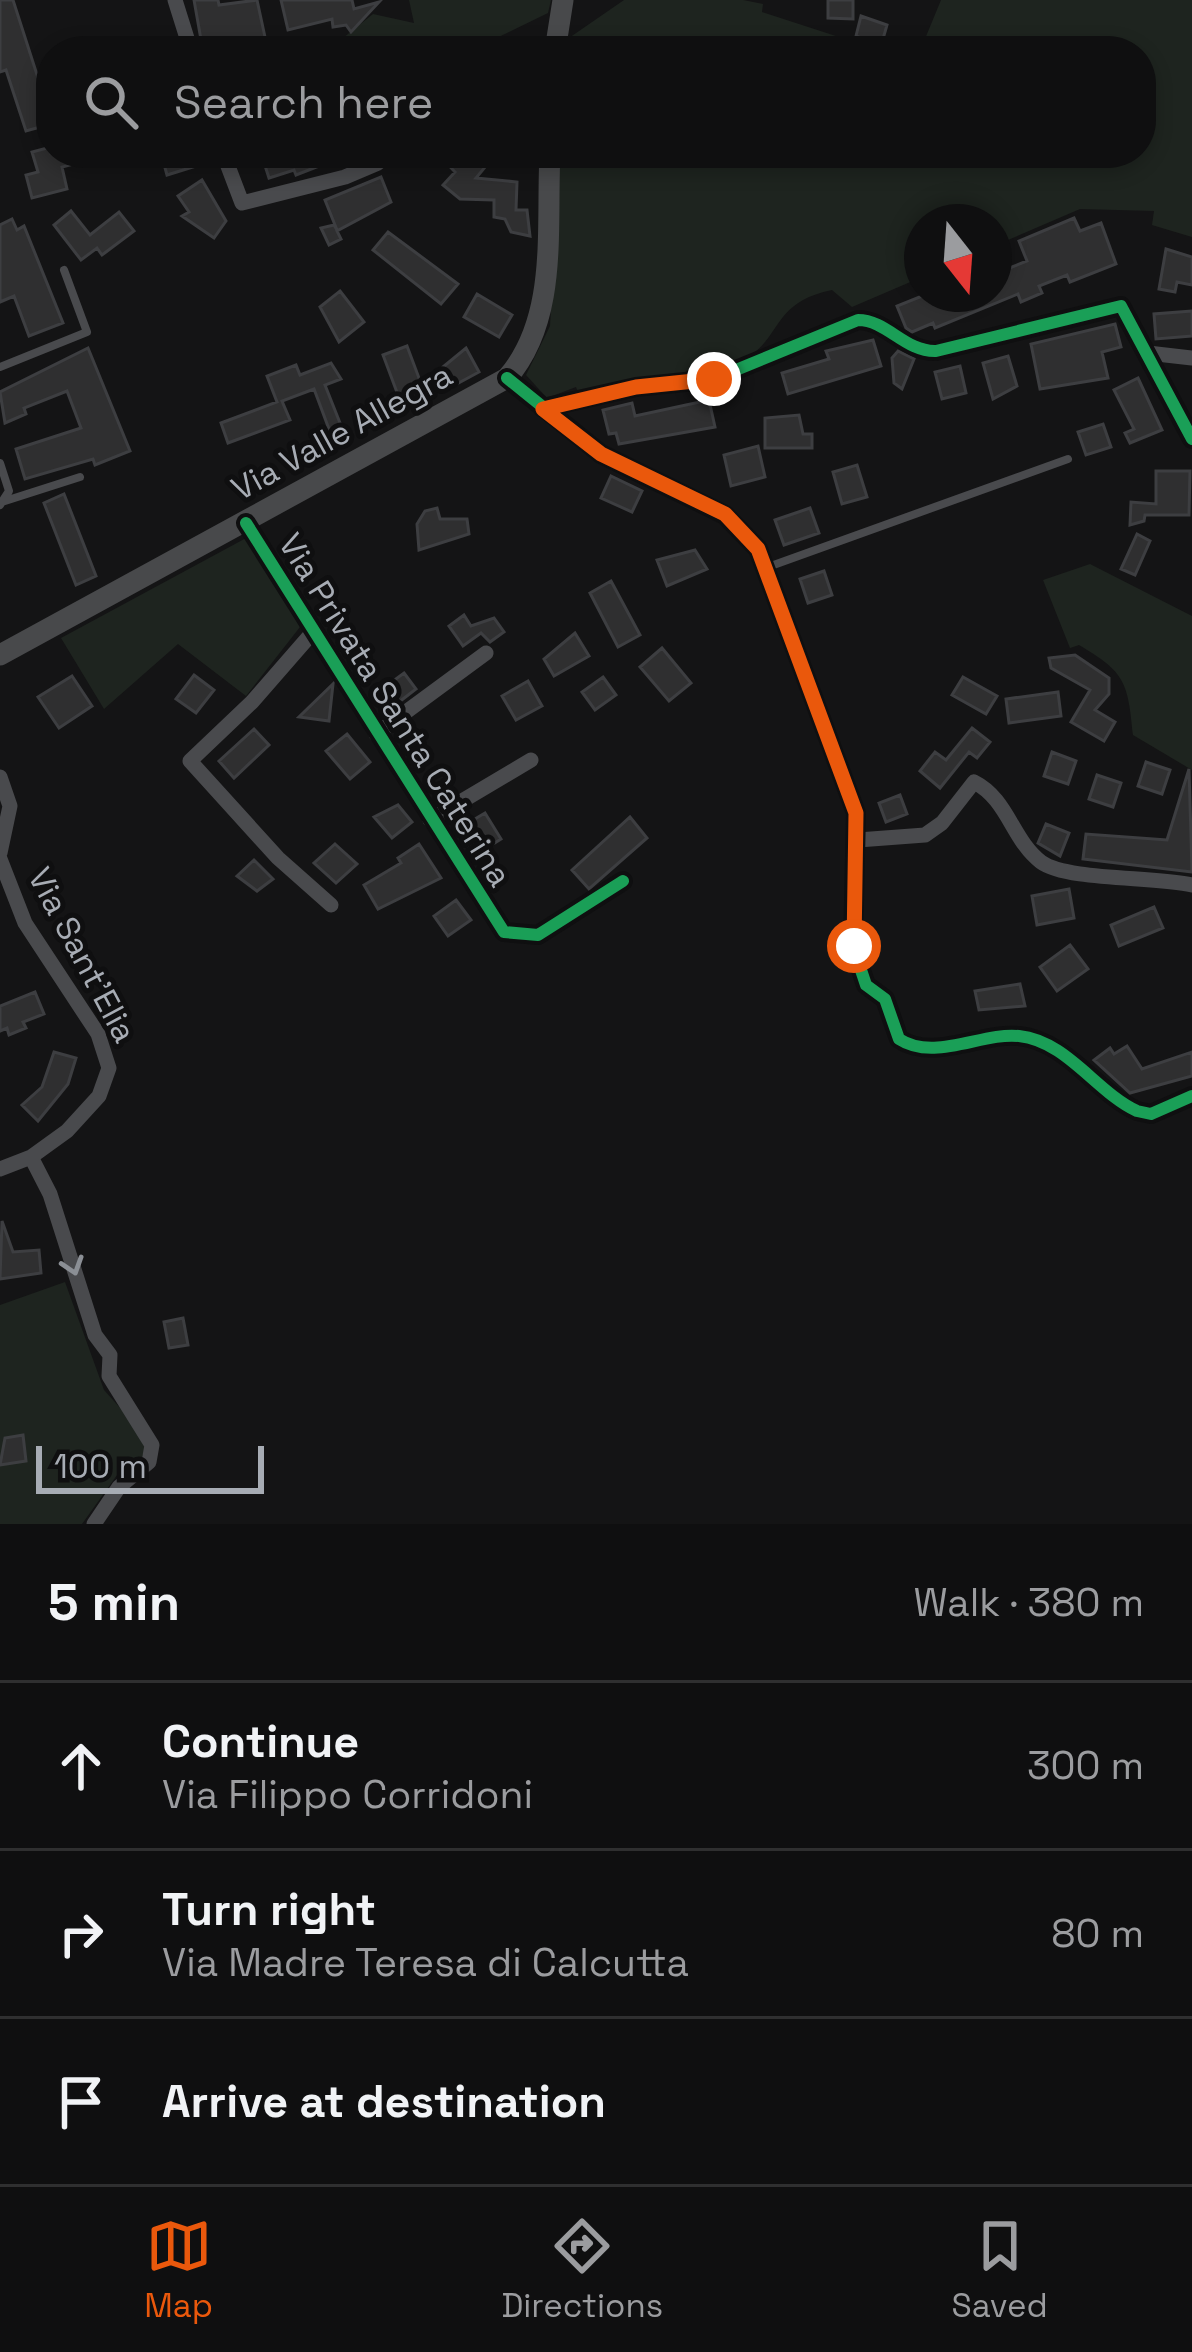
<!DOCTYPE html>
<meta charset="utf-8">
<style>
:root{--surface:#0f0f10;--page:#181819;--text:#f1f3f6;--muted:#9b9c9f;--line:#2f2f30;--accent:#ea580c}
body{margin:0;font-family:"Space Grotesk",sans-serif;background:var(--page);color:var(--text)}
.compass{position:absolute;left:904px;top:204px;width:108px;height:108px;border-radius:50%;background:var(--surface);box-shadow:0 6px 18px #0003;rotate:163deg}
.scale{position:absolute;left:36px;bottom:30px;width:228px;box-sizing:border-box;padding-left:12px;border:6px solid #a7acb4;border-top:0;font-size:33px;line-height:42px;white-space:nowrap;color:#a7acb4;-webkit-text-stroke:9px #0f0f10;paint-order:stroke}
.stop{position:absolute;width:36px;height:36px;margin:-27px;border:9px solid #ea580c;border-radius:50%;background:#fff}
.stop.end{background:#ea580c;border-color:#fff;box-shadow:0 3px 12px #0008}
.list{margin:0;padding:0;list-style:none}
h2{display:flex;justify-content:space-between;align-items:center;height:156px;margin:0;padding:0 48px;font-size:51px}
h2 small{font-size:39px;font-weight:400;color:var(--muted)}
.list li{display:grid;grid-template-columns:78px 1fr auto;gap:36px;align-items:center;box-sizing:border-box;height:168px;padding:0 48px;border-top:3px solid var(--line)}
.list b{display:block;font-size:45px;white-space:nowrap}
.list p{margin:0;font-size:39px;white-space:nowrap;color:var(--muted)}
.list em{font-size:39px;font-style:normal;color:var(--muted)}
.icon{flex:none;width:66px;height:66px;fill:none;stroke:currentColor;stroke-width:2;stroke-linecap:round;stroke-linejoin:round}
.map{position:relative;flex:none;width:1192px;height:1524px;overflow:hidden}
.search{position:absolute;background:var(--surface);box-shadow:0 6px 18px #0003;left:36px;right:36px;top:36px;height:132px;display:flex;align-items:center;gap:30px;box-sizing:border-box;padding:0 42px;border-radius:48px;color:var(--muted);font-size:45px}
.sheet{height:660px;background:var(--surface)}
nav{display:flex;justify-content:space-around;align-items:center;box-sizing:border-box;height:168px;border-top:3px solid var(--line);background:var(--surface);font-size:33px;color:var(--muted)}
nav a{display:grid;justify-items:center;gap:6px}
nav .on{color:var(--accent)}
.map>svg:first-child{display:block}
</style>
<div class="map">
<svg width="1192" height="1524" viewBox="0 0 1192 1524">
<rect width="100%" height="100%" fill="#141415"/>
<path fill="#1e241f" d="M 409,0 L 551,0 L 548,13 L 470,51 L 301,51 L 327,39 L 333,46 L 373,14 L 414,23 Z
M 624,0 L 743,0 L 763,4 L 762,12 L 882,51 L 565,51 L 566,40 Z
M 941,0 L 1192,0 L 1192,237 L 1152,225 L 1154,211 L 1080,209 L 994,246 L 994,222 L 922,222 L 922,277 L 852,307 L 832,290 C 762,304 786,352 725,365 C 716,367 708,361 698,361 L 681,376 L 578,392 L 576,387 L 547,398 L 526,375 L 550,326 L 560,153 L 1141,153 L 1141,51 L 920,51 Z
M 248,537 L 300,627 L 246,696 L 178,644 L 104,709 L 61,638 Z
M 1090,564 L 1192,616 L 1192,770 L 1133,735 C 1128,682 1125,672 1079,645 L 1070,648 L 1043,580 Z
M 65,1282 L 104,1390 L 131,1420 L 145,1448 L 141,1460 L 122,1468 L 82,1524 L 0,1524 L 0,1305 Z"/>
<path fill="#2f2f30" stroke="#3d3e41" stroke-width="3" d="M 0,0 L 13,0 L 39,81 L 47,79 L 51,91 L 51,124 L 26,131 L 6,70 L 0,72 Z
M 194,0 L 218,0 L 219,5 L 257,0 L 268,51 L 203,51 Z
M 281,0 L 352,0 L 354,9 L 379,2 L 351,32 L 346,25 L 333,27 L 332,19 L 288,30 Z
M 828,0 L 853,0 L 853,19 L 828,18 Z
M 861,16 L 887,25 L 881,46 L 856,36 Z
M 51,147 L 51,153 L 71,153 L 74,164 L 62,167 L 67,189 L 32,198 L 26,175 L 38,172 L 32,152 Z
M 189,153 L 193,167 L 167,175 L 162,157 Z
M 261,153 L 350,153 L 350,154 L 296,175 L 294,170 L 269,178 Z
M 437,153 L 472,153 L 486,166 L 476,178 L 517,182 L 516,210 L 527,210 L 530,236 L 511,232 L 505,219 L 494,217 L 494,200 L 460,199 L 443,185 L 455,172 Z
M 381,177 L 391,202 L 337,231 L 341,239 L 329,245 L 321,228 L 334,225 L 337,230 L 325,200 Z
M 202,180 L 226,221 L 214,238 L 182,216 L 189,212 L 178,196 Z
M 71,211 L 90,235 L 119,212 L 134,231 L 102,255 L 97,248 L 81,260 L 54,225 Z
M 1074,218 L 1080,231 L 1101,223 L 1116,264 L 1070,282 L 1067,275 L 1039,286 L 1042,293 L 1021,302 L 1018,294 L 935,328 L 933,323 L 912,332 L 906,328 L 897,306 L 927,294 L 994,294 L 994,274 L 1027,261 L 1019,241 Z
M 12,219 L 17,230 L 24,226 L 63,323 L 29,336 L 14,296 L 0,302 L 0,225 Z
M 388,232 L 458,284 L 441,304 L 373,250 Z
M 1166,249 L 1192,257 L 1192,285 L 1177,282 L 1175,292 L 1159,289 Z
M 340,291 L 364,322 L 339,342 L 320,307 Z
M 477,294 L 512,315 L 499,337 L 464,317 Z
M 1192,311 L 1192,336 L 1156,339 L 1154,314 Z
M 1115,324 L 1121,347 L 1102,352 L 1108,378 L 1040,389 L 1031,344 Z
M 873,340 L 881,366 L 788,394 L 782,373 L 829,359 L 826,351 Z
M 407,346 L 422,386 L 398,395 L 383,355 Z
M 88,348 L 130,451 L 95,465 L 93,459 L 25,479 L 16,449 L 81,428 L 67,391 L 24,408 L 26,414 L 5,423 L 0,392 Z
M 466,348 L 479,372 L 453,386 L 443,367 Z
M 898,351 L 914,359 L 902,389 L 894,383 L 892,358 Z
M 1008,356 L 1017,386 L 993,399 L 983,363 Z
M 331,363 L 341,379 L 325,385 L 344,433 L 332,437 L 314,389 L 282,401 L 290,420 L 228,443 L 221,423 L 277,402 L 267,376 L 296,365 L 300,375 Z
M 960,366 L 966,393 L 942,399 L 935,372 Z
M 1138,378 L 1162,430 L 1130,443 L 1125,433 L 1134,429 L 1114,390 Z
M 709,400 L 715,427 L 619,444 L 616,433 L 609,434 L 603,410 L 632,403 L 635,416 Z
M 799,415 L 803,434 L 812,434 L 812,448 L 765,448 L 765,418 Z
M 1103,424 L 1111,447 L 1086,455 L 1078,432 Z
M 758,446 L 765,477 L 731,486 L 724,455 Z
M 857,465 L 867,497 L 842,504 L 833,472 Z
M 1156,471 L 1190,471 L 1189,515 L 1145,515 L 1144,521 L 1130,525 L 1131,502 L 1156,504 Z
M 611,476 L 642,491 L 632,512 L 601,498 Z
M 64,494 L 96,576 L 76,585 L 44,503 Z
M 437,508 L 440,519 L 467,519 L 469,534 L 419,550 L 417,524 L 425,511 Z
M 810,508 L 819,533 L 784,545 L 775,520 Z
M 1137,534 L 1150,541 L 1135,575 L 1121,569 Z
M 695,550 L 707,569 L 667,586 L 657,560 Z
M 824,571 L 832,595 L 808,603 L 800,579 Z
M 611,581 L 640,635 L 618,647 L 590,593 Z
M 464,615 L 471,626 L 494,618 L 504,632 L 490,642 L 481,633 L 463,646 L 449,626 Z
M 575,633 L 589,656 L 554,676 L 544,659 Z
M 662,648 L 691,683 L 669,701 L 640,667 Z
M 1075,655 L 1109,678 L 1109,694 L 1095,710 L 1115,722 L 1104,741 L 1071,722 L 1090,690 L 1051,668 L 1049,658 Z
M 404,673 L 416,689 L 390,709 L 378,692 Z
M 194,675 L 214,690 L 196,713 L 176,699 Z
M 72,676 L 92,706 L 59,728 L 38,697 Z
M 603,677 L 616,695 L 595,710 L 582,692 Z
M 963,677 L 997,696 L 986,714 L 952,695 Z
M 528,681 L 542,706 L 516,720 L 502,696 Z
M 333,684 L 329,721 L 299,717 Z
M 1058,692 L 1061,716 L 1009,723 L 1006,699 Z
M 972,728 L 990,742 L 977,758 L 969,752 L 940,788 L 920,771 L 935,752 L 946,760 Z
M 254,729 L 269,745 L 234,778 L 219,761 Z
M 347,734 L 370,762 L 350,779 L 326,751 Z
M 1052,752 L 1076,761 L 1068,784 L 1044,776 Z
M 1146,762 L 1170,770 L 1162,794 L 1138,786 Z
M 1189,769 L 1192,872 L 1083,859 L 1086,834 L 1167,840 Z
M 1097,775 L 1121,783 L 1113,807 L 1089,799 Z
M 900,795 L 907,814 L 886,822 L 879,803 Z
M 398,805 L 412,822 L 392,838 L 374,817 Z
M 485,813 L 501,839 L 474,856 L 458,829 Z
M 630,817 L 647,838 L 589,889 L 572,870 Z
M 1046,824 L 1069,833 L 1060,856 L 1038,843 Z
M 335,844 L 357,864 L 336,883 L 314,863 Z
M 419,844 L 441,878 L 378,909 L 364,885 L 401,863 L 398,858 Z
M 254,860 L 273,879 L 257,891 L 237,876 Z
M 1069,889 L 1074,918 L 1037,925 L 1032,896 Z
M 456,900 L 471,920 L 448,936 L 434,916 Z
M 1154,907 L 1163,928 L 1119,946 L 1111,925 Z
M 1070,945 L 1088,969 L 1057,991 L 1040,967 Z
M 1020,984 L 1025,1006 L 979,1010 L 975,991 Z
M 35,992 L 44,1014 L 23,1022 L 26,1028 L 9,1035 L 7,1028 L 0,1031 L 0,1006 Z
M 1127,1046 L 1142,1069 L 1192,1052 L 1192,1076 L 1130,1093 L 1094,1060 L 1110,1048 L 1114,1054 Z
M 54,1052 L 76,1058 L 68,1084 L 38,1121 L 22,1105 L 42,1087 Z
M 2,1221 L 13,1252 L 39,1250 L 41,1273 L 0,1279 Z
M 183,1318 L 188,1345 L 169,1348 L 164,1322 Z
M 23,1435 L 26,1461 L 0,1465 L 5,1438 Z"/>
<g fill="none" stroke-linecap="round" stroke-linejoin="round">
<path stroke="#494a4d" stroke-width="8" d="M 0,367 L 87,332 L 64,270
M 0,463 L 9,491 L 0,505
M 5,501 L 80,477
M 768,567 L 1068,459"/>
<path stroke="#494a4d" stroke-width="15" d="M 175,0 L 191,51
M 223,153 L 242,203 L 345,177 L 378,163
M 1148,353 L 1192,358
M 507,378 L 601,454 L 725,515 L 758,549 L 856,813 L 853,946 L 866,985 L 885,999 L 899,1039 C 934,1062 982,1032 1019,1036 C 1067,1041 1096,1092 1137,1111 L 1151,1114 L 1192,1096
M 543,408 L 636,387 L 714,379 L 858,320 C 887,320 905,352 936,351 L 1121,306 L 1192,439
M 246,523 L 504,932 L 538,935 L 623,881
M 313,632 L 252,702 L 190,761 L 278,858 L 331,905
M 376,734 L 486,653
M 0,777 L 10,806 L 0,853
M 430,820 L 531,760
M 858,840 L 925,835 L 942,823 L 974,782 C 1008,799 1012,840 1041,862 C 1067,881 1156,876 1192,885
M 0,859 L 25,923 L 98,1034 L 109,1068 L 99,1096 L 67,1131 L 31,1157 L 0,1169
M 31,1157 L 50,1194 L 95,1335 L 110,1355 L 109,1376 L 152,1445 L 149,1462 L 119,1487 L 94,1524"/>
<path stroke="#48494b" stroke-width="21" d="M 555,51 L 563,0
M 0,655 L 507,378 C 559,318 546,229 550,153"/>
<defs>
<path id="cycleway" d="M 507,378 L 601,454 L 725,515 L 758,549 L 856,813 L 853,946 L 866,985 L 885,999 L 899,1039 C 934,1062 982,1032 1019,1036 C 1067,1041 1096,1092 1137,1111 L 1151,1114 L 1192,1096
M 543,408 L 636,387 L 714,379 L 858,320 C 887,320 905,352 936,351 L 1121,306 L 1192,439
M 246,523 L 504,932 L 538,935 L 623,881"/>
</defs>
<use href="#cycleway" stroke="#0f0f10" stroke-width="20"/>
<use href="#cycleway" stroke="#1a9f57" stroke-width="12"/>
</g>
<defs><path id="oneway-chevron" d="M-2-3.5L2.5 0L-2 3.5" fill="none" stroke-width="1.6" stroke-linecap="round" stroke-linejoin="round" transform="scale(3)"/></defs>
<use stroke="#8b8f95" href="#oneway-chevron" transform="translate(73 1266) rotate(72)"/>
<g fill="none" stroke-linecap="round" stroke-linejoin="round">
<path stroke="#ea580c" stroke-width="15" d="M 714,379 L 636,387 L 543,409 L 601,454 L 725,514 L 758,549 L 856,813 L 854,946"/>
</g>
<g text-anchor="middle" dominant-baseline="central" stroke-width="10" stroke-linejoin="round" paint-order="stroke">
<g font-size="33" fill="#a7acb4" stroke="#0f0f10">
<text transform="translate(342 432) rotate(-29)">Via Valle Allegra</text>
<text transform="translate(395 710) rotate(58)">Via Privata Santa Caterina</text>
<text transform="translate(82 955) rotate(62)">Via Sant'Elia</text>
</g>
</g>
</svg>
<svg class="compass" viewBox="-18 -18 36 36"><path d="M0-13l5 13h-10z" fill="#e53935"/><path d="M0 13l5-13h-10z" fill="#9b9c9f"/></svg>
<div class="scale">100 m</div>
<div class="stop" style="left:854px;top:946px"></div>
<div class="stop end" style="left:714px;top:379px"></div>
<div class="search"><svg class="icon" aria-label="search" viewBox="0 0 24 24"><circle cx="10" cy="10" r="6"/><path d="M15 15l6 6"/></svg>Search here</div>
</div>
<section class="sheet">
<h2>5 min<small>Walk · 380 m</small></h2>
<ul class="list">
<li><svg class="icon" aria-label="ahead" viewBox="0 0 24 24"><path d="M12 20V5M6 11l6-6 6 6"/></svg><div><b>Continue</b><p>Via Filippo Corridoni</p></div><em>300 m</em></li>
<li><svg class="icon" aria-label="right" viewBox="0 0 24 24"><path d="M7 20v-9h11M14 6l5 5-5 5"/></svg><div><b>Turn right</b><p>Via Madre Teresa di Calcutta</p></div><em>80 m</em></li>
<li><svg class="icon" aria-label="arrive" viewBox="0 0 24 24"><path d="M6 21V4h12l-3 4 3 4H6"/></svg><div><b>Arrive at destination</b></div></li>
</ul>
</section>
<nav>
<a class="on"><svg class="icon" aria-label="map" viewBox="0 0 24 24"><path d="M3 6l6-2 6 2 6-2v14l-6 2-6-2-6 2zM9 4v14M15 6v14"/></svg>Map</a>
<a><svg class="icon" aria-label="directions" viewBox="0 0 24 24"><path d="M12 3l9 9-9 9-9-9zM9 14v-3h6M13 9l2 2-2 2"/></svg>Directions</a>
<a><svg class="icon" aria-label="saved" viewBox="0 0 24 24"><path d="M7 4h10v16l-5-4-5 4z"/></svg>Saved</a>
</nav>
